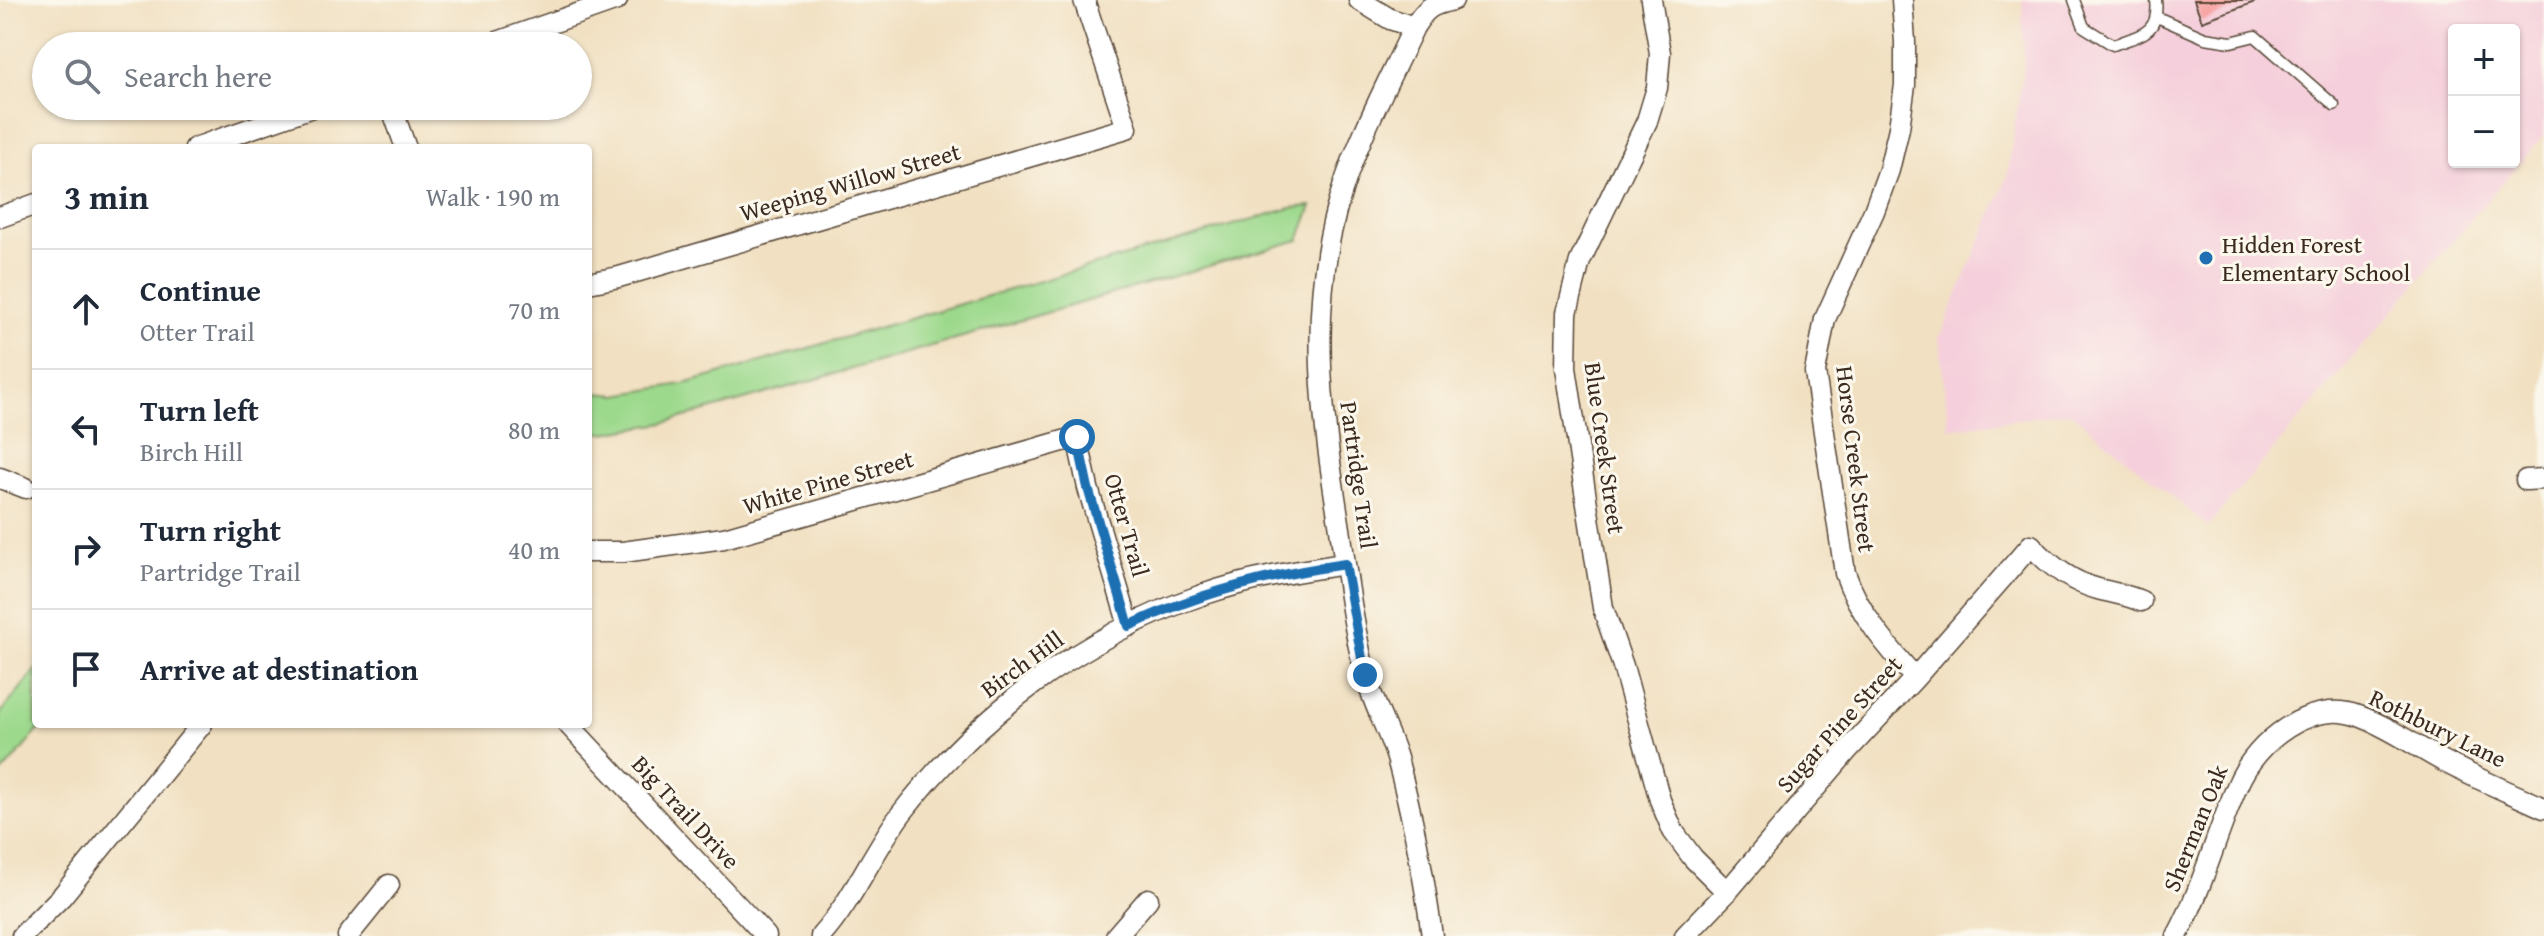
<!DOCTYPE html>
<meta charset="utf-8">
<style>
:root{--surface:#fff;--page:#f2f2f3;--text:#1f2937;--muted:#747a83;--line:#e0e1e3}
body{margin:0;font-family:"Gentium Book Plus",serif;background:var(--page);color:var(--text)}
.controls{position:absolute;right:24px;top:24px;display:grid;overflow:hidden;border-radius:8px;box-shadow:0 2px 6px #0004}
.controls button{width:72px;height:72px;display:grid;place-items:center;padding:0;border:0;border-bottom:2px solid var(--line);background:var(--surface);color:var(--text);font:40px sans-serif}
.stop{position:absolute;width:24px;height:24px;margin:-18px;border:6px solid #1f6fb2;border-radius:50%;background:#fff}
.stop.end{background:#1f6fb2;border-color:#fff;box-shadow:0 2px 8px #0008}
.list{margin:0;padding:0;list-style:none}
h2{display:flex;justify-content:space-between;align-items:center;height:104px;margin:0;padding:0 32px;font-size:34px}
h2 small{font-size:26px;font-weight:400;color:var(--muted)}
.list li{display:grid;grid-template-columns:52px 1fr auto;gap:24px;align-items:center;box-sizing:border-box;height:120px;padding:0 32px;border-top:2px solid var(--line)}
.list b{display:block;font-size:30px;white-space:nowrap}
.list p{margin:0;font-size:26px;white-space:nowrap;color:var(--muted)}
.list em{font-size:26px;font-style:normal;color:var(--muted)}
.icon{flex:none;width:44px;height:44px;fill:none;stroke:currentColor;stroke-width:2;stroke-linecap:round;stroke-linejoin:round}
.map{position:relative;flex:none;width:2544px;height:936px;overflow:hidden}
.search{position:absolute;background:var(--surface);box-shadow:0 2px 6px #0004;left:32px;top:32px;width:560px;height:88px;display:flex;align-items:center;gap:20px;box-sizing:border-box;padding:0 28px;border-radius:44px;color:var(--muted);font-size:30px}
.panel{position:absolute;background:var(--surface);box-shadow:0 2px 6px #0004;left:32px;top:144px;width:560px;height:584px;border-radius:8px}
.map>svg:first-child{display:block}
</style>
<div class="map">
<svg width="2544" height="936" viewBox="0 0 2544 936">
<rect width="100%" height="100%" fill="#fbf7ec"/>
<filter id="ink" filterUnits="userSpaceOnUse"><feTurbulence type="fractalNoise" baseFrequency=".0125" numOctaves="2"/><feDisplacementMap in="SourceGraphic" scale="16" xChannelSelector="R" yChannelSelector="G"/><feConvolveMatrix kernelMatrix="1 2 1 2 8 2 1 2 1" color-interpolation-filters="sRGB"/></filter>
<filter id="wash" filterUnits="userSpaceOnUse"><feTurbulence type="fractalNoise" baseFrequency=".006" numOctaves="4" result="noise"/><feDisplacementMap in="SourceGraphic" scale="32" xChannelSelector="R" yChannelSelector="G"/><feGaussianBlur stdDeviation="1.8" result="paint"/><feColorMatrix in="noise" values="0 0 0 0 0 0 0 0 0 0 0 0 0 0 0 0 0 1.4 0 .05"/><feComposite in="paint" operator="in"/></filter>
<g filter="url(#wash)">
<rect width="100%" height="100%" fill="#f1e0c1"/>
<path fill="#f5cfdb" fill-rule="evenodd" d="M 2022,0 L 2544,0 L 2544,135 L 2208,526 L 2070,412 L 1949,429 L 1939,338 L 2007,178 L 2024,62 ZM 2454,30 L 2514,30 L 2514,162 L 2454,162 Z"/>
<path fill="#9dd98d" stroke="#6c8256" stroke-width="2" d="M 1312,206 L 1299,240 L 664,423 L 604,433 L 588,432 L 588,392 L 617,395 L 688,383 L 1291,208 Z
M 36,669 L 36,724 L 44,724 L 0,775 L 0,714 Z"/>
<g id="blocks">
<path fill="#f6a2a0" d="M 2194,0 L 2254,0 L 2255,2 L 2202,21 Z"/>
</g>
</g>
<g filter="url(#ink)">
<use href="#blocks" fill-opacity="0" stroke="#564536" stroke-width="2"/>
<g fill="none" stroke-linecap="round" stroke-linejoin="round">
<defs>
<path id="lane" d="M 2074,0 L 2084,27 L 2113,45 C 2140,35 2160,34 2156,0
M 2157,17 L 2205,38 L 2231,42 L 2255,36 L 2334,105"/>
<path id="street" d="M 1359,0 L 1390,19 L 1414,27
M 1651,0 L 1660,53 L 1657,88 L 1647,121 L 1580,261 L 1567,313 L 1566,368 L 1603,608 L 1623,666 L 1660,800 L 1673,831 L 1693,858 L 1727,892
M 1902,0 L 1905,42 L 1905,85 L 1899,128 L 1889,170 L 1874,211 L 1825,319 L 1815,372 L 1845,573 C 1859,614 1887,646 1915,678
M 486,46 L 617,0
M 391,106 L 406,148
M 195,148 L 315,106
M 0,217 L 36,204
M 588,283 L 619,277 L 1127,128 L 1084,0
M 0,478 L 26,488
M 2526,480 L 2544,479
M 588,552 L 623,552 L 724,538 L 1077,437 L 1088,488 L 1129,626
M 568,724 L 766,936
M 22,936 L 62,896 L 202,724
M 348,936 L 389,885
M 821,936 C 853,900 872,853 901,814 C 978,714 1083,636 1202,595 C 1248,579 1297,571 1345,564
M 1116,936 L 1148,899
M 1432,936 C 1424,876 1413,817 1397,758 C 1388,729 1372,702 1365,673 C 1353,626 1347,577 1340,529 C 1323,422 1308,318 1336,211 C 1353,147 1386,87 1414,27 C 1426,8 1430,5 1453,0
M 1685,936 L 1727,892 L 1846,752 L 1915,678 L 2031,545 C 2049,565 2071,582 2098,589 C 2113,593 2127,595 2141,601
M 2177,936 C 2203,887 2216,835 2238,784 C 2256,742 2311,698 2359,716 C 2390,727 2416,747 2445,762 C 2477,779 2511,793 2544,808"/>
</defs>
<use href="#lane" stroke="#564536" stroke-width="13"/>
<use href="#street" stroke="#564536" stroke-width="23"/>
<use href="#lane" stroke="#fff" stroke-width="10"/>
<use href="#street" stroke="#fff" stroke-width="20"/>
</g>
</g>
<g fill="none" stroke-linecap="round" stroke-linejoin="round" filter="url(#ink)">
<path stroke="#1f6fb2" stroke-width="10" d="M 1077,437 L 1088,488 L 1129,626 C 1198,593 1269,575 1345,564 L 1365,675"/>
</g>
<circle fill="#1f6fb2" stroke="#fbf7ec" stroke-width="3" cx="2206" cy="258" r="8"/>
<g text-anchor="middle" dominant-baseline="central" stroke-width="6" stroke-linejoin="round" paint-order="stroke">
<g font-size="24" fill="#3b2a1e" stroke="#fbf7ec">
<text transform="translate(850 182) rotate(-16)">Weeping Willow Street</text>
<text transform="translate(1605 448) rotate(82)">Blue Creek Street</text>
<text transform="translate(1856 459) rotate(83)">Horse Creek Street</text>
<text transform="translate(1359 475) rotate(82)">Partridge Trail</text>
<text transform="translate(828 482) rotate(-16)">White Pine Street</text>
<text transform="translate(1127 525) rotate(74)">Otter Trail</text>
<text transform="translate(1022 664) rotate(-36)">Birch Hill</text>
<text transform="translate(1839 724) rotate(-48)">Sugar Pine Street</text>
<text transform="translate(2438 728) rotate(26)">Rothbury Lane</text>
<text transform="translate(686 812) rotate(47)">Big Trail Drive</text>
<text transform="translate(2195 828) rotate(-68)">Sherman Oak</text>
</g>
<g font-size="24" fill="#3b2a1e" stroke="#fbf7ec" text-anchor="start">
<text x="2222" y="244">Hidden Forest<tspan x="2222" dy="28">Elementary School</tspan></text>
</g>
</g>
</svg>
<div class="controls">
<button>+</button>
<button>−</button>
</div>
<div class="stop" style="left:1077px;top:437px"></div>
<div class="stop end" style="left:1365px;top:675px"></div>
<div class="search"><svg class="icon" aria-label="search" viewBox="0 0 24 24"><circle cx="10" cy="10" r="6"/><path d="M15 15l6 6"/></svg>Search here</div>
<section class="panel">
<h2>3 min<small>Walk · 190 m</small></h2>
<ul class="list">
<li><svg class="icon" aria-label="ahead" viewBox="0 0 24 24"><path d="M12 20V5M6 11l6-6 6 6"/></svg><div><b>Continue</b><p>Otter Trail</p></div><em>70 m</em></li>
<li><svg class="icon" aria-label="left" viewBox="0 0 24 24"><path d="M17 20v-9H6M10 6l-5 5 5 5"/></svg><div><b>Turn left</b><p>Birch Hill</p></div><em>80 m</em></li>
<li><svg class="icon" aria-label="right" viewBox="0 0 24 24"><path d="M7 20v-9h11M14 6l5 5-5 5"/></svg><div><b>Turn right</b><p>Partridge Trail</p></div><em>40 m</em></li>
<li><svg class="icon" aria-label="arrive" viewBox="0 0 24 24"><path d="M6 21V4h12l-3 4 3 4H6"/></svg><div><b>Arrive at destination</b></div></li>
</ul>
</section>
</div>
